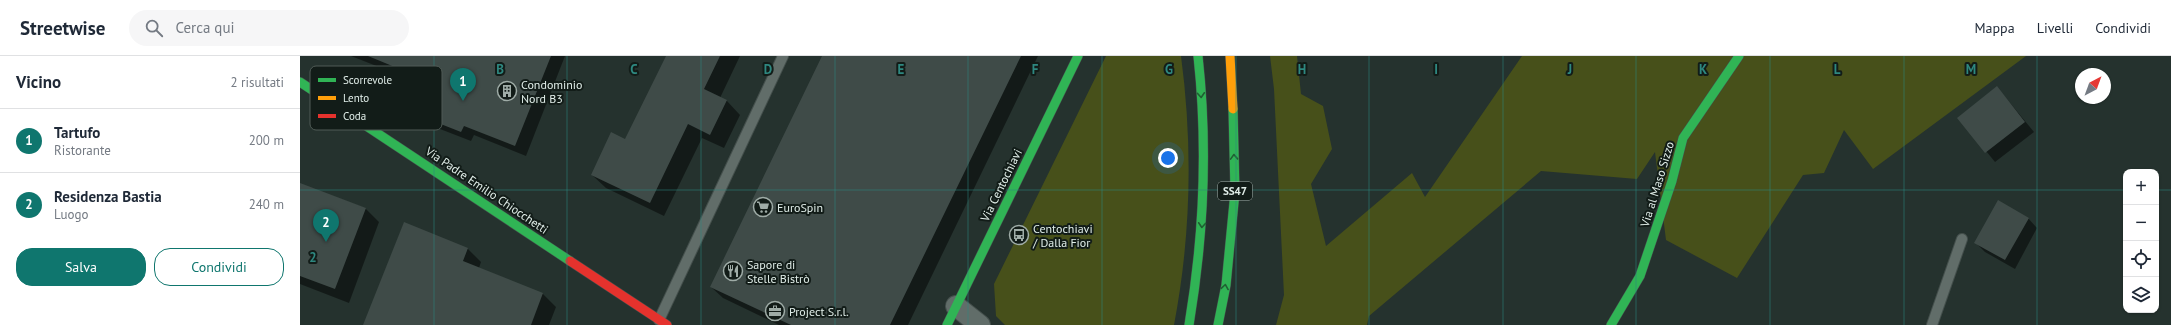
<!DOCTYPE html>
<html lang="it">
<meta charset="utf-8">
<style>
:root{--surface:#fff;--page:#f6f6f7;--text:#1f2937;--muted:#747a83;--line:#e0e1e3;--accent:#0f766e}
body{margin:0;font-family:"PT Sans",sans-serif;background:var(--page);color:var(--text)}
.controls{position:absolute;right:12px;bottom:12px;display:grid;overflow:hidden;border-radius:8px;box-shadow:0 1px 3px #0004}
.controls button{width:36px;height:36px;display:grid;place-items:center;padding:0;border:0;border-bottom:1px solid var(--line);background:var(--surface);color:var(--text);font:20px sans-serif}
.compass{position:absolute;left:1775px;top:12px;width:36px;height:36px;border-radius:50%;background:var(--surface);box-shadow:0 1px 3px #0004;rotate:41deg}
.you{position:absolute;left:868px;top:102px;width:14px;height:14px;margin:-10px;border:3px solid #fff;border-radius:50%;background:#1a73e8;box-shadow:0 0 0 6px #1a73e833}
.badge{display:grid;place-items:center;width:26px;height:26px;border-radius:50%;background:var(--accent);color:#fff;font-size:13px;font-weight:700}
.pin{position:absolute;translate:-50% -33px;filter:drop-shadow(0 1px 2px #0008)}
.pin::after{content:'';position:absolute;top:21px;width:14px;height:12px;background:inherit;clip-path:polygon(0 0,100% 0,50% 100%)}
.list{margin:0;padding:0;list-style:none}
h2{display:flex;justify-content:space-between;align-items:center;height:52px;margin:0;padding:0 16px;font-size:17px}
h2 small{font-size:13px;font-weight:400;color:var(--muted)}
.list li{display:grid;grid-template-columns:26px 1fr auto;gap:12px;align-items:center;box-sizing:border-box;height:64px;padding:0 16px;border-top:1px solid var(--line)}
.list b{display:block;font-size:15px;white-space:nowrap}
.list p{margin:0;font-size:13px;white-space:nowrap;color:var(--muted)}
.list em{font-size:13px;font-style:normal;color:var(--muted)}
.actions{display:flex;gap:8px;padding:12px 16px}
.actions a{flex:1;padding:9px 0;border:1px solid var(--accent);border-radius:16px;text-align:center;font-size:14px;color:var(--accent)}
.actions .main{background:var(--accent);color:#fff}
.icon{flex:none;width:22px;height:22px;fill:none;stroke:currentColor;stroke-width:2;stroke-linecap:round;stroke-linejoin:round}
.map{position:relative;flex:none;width:1871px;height:269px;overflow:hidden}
header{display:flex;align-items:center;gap:24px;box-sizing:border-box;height:56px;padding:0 20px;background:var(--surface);border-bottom:1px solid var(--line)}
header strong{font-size:19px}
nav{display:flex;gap:22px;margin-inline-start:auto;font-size:14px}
.search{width:280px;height:36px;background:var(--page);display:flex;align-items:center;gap:10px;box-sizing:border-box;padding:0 14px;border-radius:22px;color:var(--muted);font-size:15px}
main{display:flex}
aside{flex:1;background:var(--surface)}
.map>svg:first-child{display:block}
</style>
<header>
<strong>Streetwise</strong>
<div class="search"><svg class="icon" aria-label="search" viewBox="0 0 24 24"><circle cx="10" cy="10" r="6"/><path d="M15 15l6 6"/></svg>Cerca qui</div>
<nav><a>Mappa</a><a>Livelli</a><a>Condividi</a></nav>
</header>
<main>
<aside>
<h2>Vicino<small>2 risultati</small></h2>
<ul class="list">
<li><span class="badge">1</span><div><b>Tartufo</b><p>Ristorante</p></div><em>200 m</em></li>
<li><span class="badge">2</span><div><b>Residenza Bastia</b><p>Luogo</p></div><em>240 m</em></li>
</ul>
<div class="actions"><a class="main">Salva</a><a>Condividi</a></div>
</aside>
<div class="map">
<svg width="1871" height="269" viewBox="0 0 1871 269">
<rect width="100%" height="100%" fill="#25322e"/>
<path fill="#47501a" d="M 806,0 L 881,0 C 893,90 891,180 874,269 L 705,269 L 696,260 L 694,228 Z
M 970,0 L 997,0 L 1001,38 L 1023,50 L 1032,93 L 1011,128 L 1026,190 L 1112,117 L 1125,141 L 1222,0 L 1726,0 L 1573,113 L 1544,74 L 1524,117 L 1503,119 L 1437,222 L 1366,184 L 1355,96 L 1337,123 L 1241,115 L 1069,260 L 1067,269 L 976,269 L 984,239 L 974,33 Z"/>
<path fill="#0007" d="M 51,0 L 265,0 L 226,100 L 174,79 L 171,85 L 140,73 L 129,62 L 140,35 Z
M 367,0 L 440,0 L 420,42 L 427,45 L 440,59 L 424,92 L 402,82 L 364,160 L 306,132 L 292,119 L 326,85 Z
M 523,0 L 738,0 L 608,269 L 479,269 L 423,242 L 411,231 Z
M 1697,31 L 1734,76 L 1695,106 L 1659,62 Z
M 0,128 L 65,152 L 79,166 L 49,247 L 0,228 Z
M 1728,162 L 1737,172 L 1715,213 L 1685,196 L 1676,187 Z
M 104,167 L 168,193 L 181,206 L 179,212 L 243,238 L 256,251 L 249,269 L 64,269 Z"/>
<path fill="#3f4b48" d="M 68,0 L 251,0 L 215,90 L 164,70 L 161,76 L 128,63 L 141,30 Z
M 366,0 L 420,0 L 404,33 L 427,44 L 410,79 L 388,68 L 350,147 L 291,119 L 311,76 L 325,83 Z
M 522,0 L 721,0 L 590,269 L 491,269 L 410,231 Z
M 1697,30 L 1725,66 L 1685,97 L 1657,62 Z
M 0,127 L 66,152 L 35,233 L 0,220 Z
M 1698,144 L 1729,162 L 1705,204 L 1674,187 Z
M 104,166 L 168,192 L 163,205 L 243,237 L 231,269 L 63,269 Z"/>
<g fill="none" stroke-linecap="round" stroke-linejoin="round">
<defs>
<path id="lane" d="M 359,264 L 483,0
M 1632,269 L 1662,183"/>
<path id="street" d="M 656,250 L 680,269"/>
<path id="fast" d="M 0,26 L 270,205
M 647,269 L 778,0
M 889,269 C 904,179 908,91 898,0
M 918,269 L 926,229 L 935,136 L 933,53
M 1311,269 L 1340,220 L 1372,125 L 1383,82 L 1439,0"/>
<path id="slow" d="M 930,0 L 933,53"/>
<path id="jam" d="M 270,205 L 367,269"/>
</defs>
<use href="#lane" stroke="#444f4c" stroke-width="12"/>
<use href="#street" stroke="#444f4c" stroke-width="22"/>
<use href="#fast" stroke="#444f4c" stroke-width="10"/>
<use href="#slow" stroke="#444f4c" stroke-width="10"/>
<use href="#jam" stroke="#444f4c" stroke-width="10"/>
<use href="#lane" stroke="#616d69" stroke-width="10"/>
<use href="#street" stroke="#616d69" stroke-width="20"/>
<use href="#fast" stroke="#30b455" stroke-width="9"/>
<use href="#slow" stroke="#ff9f0a" stroke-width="9"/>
<use href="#jam" stroke="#e5322d" stroke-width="9"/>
</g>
<defs><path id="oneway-chevron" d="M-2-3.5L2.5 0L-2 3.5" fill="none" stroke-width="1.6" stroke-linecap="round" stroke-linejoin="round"/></defs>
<g stroke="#206033">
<use href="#oneway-chevron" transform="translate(901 39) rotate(86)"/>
<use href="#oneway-chevron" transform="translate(934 101) rotate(-92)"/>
<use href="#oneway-chevron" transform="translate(902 169) rotate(94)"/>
<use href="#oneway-chevron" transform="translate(925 231) rotate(-81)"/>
</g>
<path fill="none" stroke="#2e8880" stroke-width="1" stroke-opacity="0.55" d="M 134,0 L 134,269M 267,0 L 267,269M 401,0 L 401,269M 535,0 L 535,269M 668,0 L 668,269M 802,0 L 802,269M 936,0 L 936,269M 1069,0 L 1069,269M 1203,0 L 1203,269M 1336,0 L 1336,269M 1470,0 L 1470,269M 1604,0 L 1604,269M 1737,0 L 1737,269M 0,134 L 1826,134M 1856,134 L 1871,134"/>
<defs>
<symbol id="building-ring" viewBox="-11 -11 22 22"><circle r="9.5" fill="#121c18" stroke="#9faca7" stroke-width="1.5"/><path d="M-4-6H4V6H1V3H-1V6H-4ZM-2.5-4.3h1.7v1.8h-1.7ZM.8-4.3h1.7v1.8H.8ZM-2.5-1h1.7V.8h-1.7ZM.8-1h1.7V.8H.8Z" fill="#9faca7"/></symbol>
<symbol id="supermarket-ring" viewBox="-11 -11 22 22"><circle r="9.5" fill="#121c18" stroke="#9faca7" stroke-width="1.5"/><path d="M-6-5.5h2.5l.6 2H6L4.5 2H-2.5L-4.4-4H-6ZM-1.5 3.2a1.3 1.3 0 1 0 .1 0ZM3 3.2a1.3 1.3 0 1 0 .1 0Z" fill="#9faca7"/></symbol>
<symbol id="bus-ring" viewBox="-11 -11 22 22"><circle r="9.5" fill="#121c18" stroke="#9faca7" stroke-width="1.5"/><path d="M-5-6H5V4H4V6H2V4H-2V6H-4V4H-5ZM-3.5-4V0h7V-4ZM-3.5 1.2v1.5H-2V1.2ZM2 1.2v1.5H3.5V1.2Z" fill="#9faca7"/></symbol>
<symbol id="restaurant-ring" viewBox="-11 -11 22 22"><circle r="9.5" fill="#121c18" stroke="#9faca7" stroke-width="1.5"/><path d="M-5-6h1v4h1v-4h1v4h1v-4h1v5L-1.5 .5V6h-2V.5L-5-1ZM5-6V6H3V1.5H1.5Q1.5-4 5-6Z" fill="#9faca7"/></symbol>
<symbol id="office-ring" viewBox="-11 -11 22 22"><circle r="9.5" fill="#121c18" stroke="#9faca7" stroke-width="1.5"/><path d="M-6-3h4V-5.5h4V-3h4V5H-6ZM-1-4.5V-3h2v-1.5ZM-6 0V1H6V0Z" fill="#9faca7"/></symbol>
</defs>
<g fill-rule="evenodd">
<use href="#building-ring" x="196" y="24" width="22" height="22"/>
<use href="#supermarket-ring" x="452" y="140" width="22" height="22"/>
<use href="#bus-ring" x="708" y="168" width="22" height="22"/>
<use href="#restaurant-ring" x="422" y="204" width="22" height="22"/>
<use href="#office-ring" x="464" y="244" width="22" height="22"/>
</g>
<g text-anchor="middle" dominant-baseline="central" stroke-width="4" stroke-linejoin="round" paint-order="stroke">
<rect fill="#121c18" stroke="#a2aeaa" stroke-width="1" x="918" y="126" width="34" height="18" rx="3"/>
<g font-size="11" font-weight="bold" fill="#e0ede8">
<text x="935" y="135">SS47</text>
</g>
<g font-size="12" fill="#e0ede8" stroke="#121c18" text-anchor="start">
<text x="221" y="28">Condominio<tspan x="221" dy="14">Nord B3</tspan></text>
<text x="477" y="151">EuroSpin</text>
<text x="733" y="172">Centochiavi<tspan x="733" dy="14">/ Dalla Fior</tspan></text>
<text x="447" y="208">Sapore di<tspan x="447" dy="14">Stelle Bistrò</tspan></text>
<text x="489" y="255">Project S.r.l.</text>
</g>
<g font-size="12" fill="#e0ede8" stroke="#121c18">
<text transform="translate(1357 128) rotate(-73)">Via al Maso Sizzo</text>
<text transform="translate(701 129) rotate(-64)">Via Centochiavi</text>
<text transform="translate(187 134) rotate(34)">Via Padre Emilio Chiocchetti</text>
</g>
</g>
<rect x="10" y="10" width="132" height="64" rx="6" fill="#121c18" stroke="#505b56" stroke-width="1"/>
<rect x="18" y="22" width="18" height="4" fill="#30b455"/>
<rect x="18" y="40" width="18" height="4" fill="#ff9f0a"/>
<rect x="18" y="58" width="18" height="4" fill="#e5322d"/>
<g font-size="11" fill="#e0ede8">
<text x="43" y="28">Scorrevole</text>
<text x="43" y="46">Lento</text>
<text x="43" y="64">Coda</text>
</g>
<g font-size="13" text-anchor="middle" font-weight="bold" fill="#2e8880" stroke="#121c18" stroke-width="4" stroke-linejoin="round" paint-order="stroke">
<text x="200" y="18">B</text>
<text x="334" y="18">C</text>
<text x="468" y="18">D</text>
<text x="601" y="18">E</text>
<text x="735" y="18">F</text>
<text x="869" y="18">G</text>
<text x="1002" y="18">H</text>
<text x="1136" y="18">I</text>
<text x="1270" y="18">J</text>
<text x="1403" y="18">K</text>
<text x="1537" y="18">L</text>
<text x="1671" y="18">M</text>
<text x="13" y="206">2</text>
</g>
</svg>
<div class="controls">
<button>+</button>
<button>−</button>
<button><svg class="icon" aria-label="locate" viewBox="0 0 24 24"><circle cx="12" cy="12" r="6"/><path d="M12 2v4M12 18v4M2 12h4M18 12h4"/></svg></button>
<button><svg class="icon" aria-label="layers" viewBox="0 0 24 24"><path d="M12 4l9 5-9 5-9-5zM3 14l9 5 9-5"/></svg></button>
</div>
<svg class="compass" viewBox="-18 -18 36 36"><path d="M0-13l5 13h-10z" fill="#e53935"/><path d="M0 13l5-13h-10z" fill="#747a83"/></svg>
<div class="you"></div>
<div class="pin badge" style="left:163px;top:45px">1</div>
<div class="pin badge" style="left:26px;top:186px">2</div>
</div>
</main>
